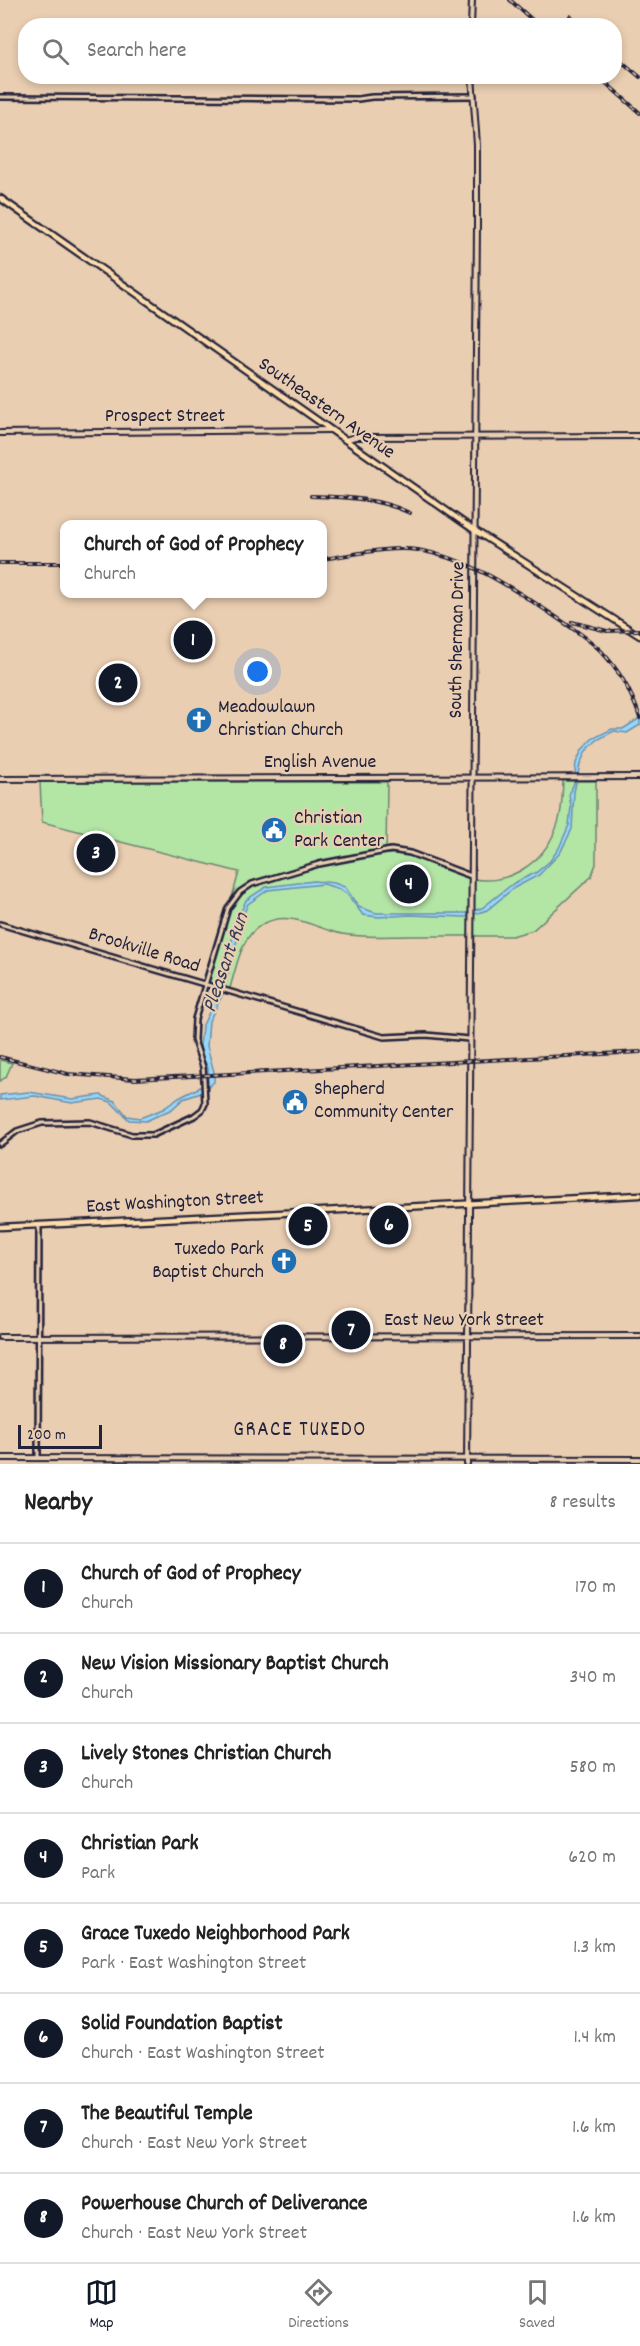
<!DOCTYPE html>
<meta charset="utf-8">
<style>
:root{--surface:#fff;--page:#f6f6f6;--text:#222;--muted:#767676;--line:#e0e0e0;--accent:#111827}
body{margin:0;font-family:Dekko,sans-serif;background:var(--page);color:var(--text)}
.scale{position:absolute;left:18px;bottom:15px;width:84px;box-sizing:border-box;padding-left:6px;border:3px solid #22223b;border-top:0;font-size:16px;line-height:21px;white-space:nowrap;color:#22223b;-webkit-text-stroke:4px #eaceb1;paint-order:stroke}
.you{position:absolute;left:258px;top:672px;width:21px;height:21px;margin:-15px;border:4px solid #fff;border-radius:50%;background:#1a73e8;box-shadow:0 0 0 9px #1a73e833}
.badge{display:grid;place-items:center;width:39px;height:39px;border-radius:50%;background:var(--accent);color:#fff;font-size:20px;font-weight:700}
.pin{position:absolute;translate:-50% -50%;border:3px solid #fff;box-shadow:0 2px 6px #0006}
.popup{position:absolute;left:60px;top:520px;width:267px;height:78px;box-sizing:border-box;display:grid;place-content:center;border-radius:12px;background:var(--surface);filter:drop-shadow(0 2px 4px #0005);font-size:20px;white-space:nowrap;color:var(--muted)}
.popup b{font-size:22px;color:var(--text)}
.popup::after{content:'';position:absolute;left:50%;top:100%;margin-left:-12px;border:12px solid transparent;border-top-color:var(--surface)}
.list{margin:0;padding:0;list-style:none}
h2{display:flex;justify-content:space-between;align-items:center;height:78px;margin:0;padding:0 24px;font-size:26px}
h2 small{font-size:20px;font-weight:400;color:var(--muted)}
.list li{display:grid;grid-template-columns:39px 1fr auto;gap:18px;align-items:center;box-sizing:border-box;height:90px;padding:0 24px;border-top:2px solid var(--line)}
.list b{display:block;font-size:22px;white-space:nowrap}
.list p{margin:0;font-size:20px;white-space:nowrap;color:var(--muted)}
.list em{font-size:20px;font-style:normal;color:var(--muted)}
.icon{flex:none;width:33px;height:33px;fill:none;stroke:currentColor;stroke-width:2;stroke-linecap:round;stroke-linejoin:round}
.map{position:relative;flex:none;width:640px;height:1464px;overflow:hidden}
.search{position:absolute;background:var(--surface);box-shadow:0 3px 9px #0003;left:18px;right:18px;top:18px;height:66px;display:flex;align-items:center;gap:15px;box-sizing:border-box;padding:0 21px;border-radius:24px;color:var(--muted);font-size:22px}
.sheet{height:798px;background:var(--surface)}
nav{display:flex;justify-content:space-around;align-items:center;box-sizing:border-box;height:84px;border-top:2px solid var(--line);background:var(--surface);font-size:16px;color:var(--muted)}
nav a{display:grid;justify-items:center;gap:3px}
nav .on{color:var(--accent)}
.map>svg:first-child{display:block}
</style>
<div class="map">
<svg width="640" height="1464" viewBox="0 0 640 1464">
<rect width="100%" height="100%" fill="#eaceb1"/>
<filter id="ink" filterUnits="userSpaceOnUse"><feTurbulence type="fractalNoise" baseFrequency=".0167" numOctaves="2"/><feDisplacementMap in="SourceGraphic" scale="12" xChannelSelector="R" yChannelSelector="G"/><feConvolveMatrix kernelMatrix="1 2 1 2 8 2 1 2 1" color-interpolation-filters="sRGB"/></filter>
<g filter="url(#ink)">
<path fill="#b3e5a5" stroke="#6a8470" stroke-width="1.5" d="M 563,781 L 596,781 L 596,864 L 591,877 L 533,930 L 512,936 C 478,936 445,936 411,936 C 388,936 365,938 342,934 C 316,929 290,909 263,924 C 240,936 237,967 229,991 L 211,984 L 209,981 L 239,872 L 42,822 L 40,782 L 387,782 L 386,854 C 417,851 444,874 474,879 C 509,885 542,863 555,831 C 562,816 562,798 563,781 Z
M 0,1060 L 12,1063 L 6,1077 L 0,1081 Z
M 318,1216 L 317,1233 L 300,1234 L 299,1217 Z"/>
<path fill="#98d7f9" stroke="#698fad" stroke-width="1.5" d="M 640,718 L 640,725 L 627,733 L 614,731 L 597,740 L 586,751 L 580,764 L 574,792 L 572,829 L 560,853 L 539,875 L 514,888 L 487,910 L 466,917 L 409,915 L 379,917 L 363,915 L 347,894 L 339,889 L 324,884 L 268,890 L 248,904 L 238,926 L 237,940 L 223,994 L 209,1021 L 207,1046 L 214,1072 L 214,1082 L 201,1093 L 183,1099 L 172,1109 L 146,1121 L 129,1120 L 111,1102 L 101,1099 L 72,1103 L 35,1096 L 0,1100 L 0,1095 L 29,1092 L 72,1099 L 101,1095 L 115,1101 L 127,1116 L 140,1118 L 163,1109 L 179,1098 L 208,1083 L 208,1068 L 202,1057 L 200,1045 L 202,1027 L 215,1000 L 225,973 L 235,926 L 246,900 L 266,887 L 314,881 L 334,883 L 345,887 L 359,907 L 376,913 L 466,913 L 482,908 L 514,883 L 537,872 L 550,861 L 559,848 L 569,825 L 571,806 L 569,795 L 574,783 L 576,763 L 582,750 L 592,739 L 612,729 L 623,729 Z"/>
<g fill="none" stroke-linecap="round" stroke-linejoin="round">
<defs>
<path id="tertiary" d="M 0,97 L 358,99 L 372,97 L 474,96
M 0,924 L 384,1037 L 426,1035 L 469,1039
M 0,1144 L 17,1131 L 42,1123 L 90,1122 L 132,1135 L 153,1135 L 194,1116 L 202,1110 L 205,1104 L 204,1080 L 203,1067 L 194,1040 L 195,1019 L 228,908 L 240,892 L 252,884 L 319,864 L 391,850 L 410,853 L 471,876
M 38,1458 L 39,1226"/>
<path id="secondary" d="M 471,26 L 472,0
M 0,433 L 330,430
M 345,440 L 355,437 L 640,436
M 0,779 L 640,777
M 0,1337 L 640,1336
M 0,1458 L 640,1459
M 467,1464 L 477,225 L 477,145 L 472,76"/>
<path id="primary" d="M 0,198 L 474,530 L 640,636
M 0,1227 L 640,1195"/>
</defs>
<use href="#tertiary" stroke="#22223b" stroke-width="8"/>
<use href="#secondary" stroke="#22223b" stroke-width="8"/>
<use href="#primary" stroke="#22223b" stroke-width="9"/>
<use href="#tertiary" stroke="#eaceb1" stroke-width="3"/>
<use href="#secondary" stroke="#eaceb1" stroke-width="4"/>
<use href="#primary" stroke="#fddcac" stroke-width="4.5"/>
<defs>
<path id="rail" d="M 510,0 L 539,26
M 570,16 L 581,26
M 614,55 L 640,77
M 598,76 L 640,113
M 311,496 C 345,497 378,498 410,513
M 322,559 C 353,555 387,546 418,550 C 467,558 509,586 550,613 C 567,625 586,636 601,651 C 619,670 632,693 640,718
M 0,563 L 64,563
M 572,622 L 607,631 L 640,630
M 0,1057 L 68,1074 L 135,1079 L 640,1052"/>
</defs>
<use href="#rail" stroke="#22223b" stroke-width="4"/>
<use href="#rail" stroke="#eaceb1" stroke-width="1.5" stroke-dasharray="4.5" stroke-linecap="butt"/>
</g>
</g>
<defs>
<symbol id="church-disc" viewBox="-11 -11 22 22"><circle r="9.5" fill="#1f6fb2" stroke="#eaceb1"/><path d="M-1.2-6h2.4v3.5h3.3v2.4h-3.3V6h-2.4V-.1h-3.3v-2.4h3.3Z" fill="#fff"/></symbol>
<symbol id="civic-disc" viewBox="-11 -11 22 22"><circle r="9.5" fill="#1f6fb2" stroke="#eaceb1"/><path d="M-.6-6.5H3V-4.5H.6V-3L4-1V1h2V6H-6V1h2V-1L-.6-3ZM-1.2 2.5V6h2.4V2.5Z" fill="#fff"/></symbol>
</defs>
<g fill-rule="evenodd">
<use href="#church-disc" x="184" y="705" width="30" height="30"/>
<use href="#civic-disc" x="259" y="815" width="30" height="30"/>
<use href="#civic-disc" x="280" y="1087" width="30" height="30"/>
<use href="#church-disc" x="269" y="1246" width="30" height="30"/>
</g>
<g text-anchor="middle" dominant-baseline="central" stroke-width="4.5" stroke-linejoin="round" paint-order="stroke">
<g font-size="20" fill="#22223b" stroke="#eaceb1">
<text transform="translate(326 409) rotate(35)">Southeastern Avenue</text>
<text x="165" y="417">Prospect Street</text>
<text transform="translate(458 640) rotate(-89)">South Sherman Drive</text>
<text x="320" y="763">English Avenue</text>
<text transform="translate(144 951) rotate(17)">Brookville Road</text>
<text transform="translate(175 1203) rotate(-3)">East Washington Street</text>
<text x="464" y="1321">East New York Street</text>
</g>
<g font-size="20" fill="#22223b" stroke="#eaceb1" text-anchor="start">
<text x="218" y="708">Meadowlawn<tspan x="218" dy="23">Christian Church</tspan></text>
<text x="294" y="819">Christian<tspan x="294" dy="23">Park Center</tspan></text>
<text x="314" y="1090">Shepherd<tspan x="314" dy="23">Community Center</tspan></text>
<text x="264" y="1250" text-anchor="end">Tuxedo Park<tspan x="264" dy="23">Baptist Church</tspan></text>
</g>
<g font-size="21" font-style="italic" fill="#343d58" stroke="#eaceb1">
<text transform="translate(227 963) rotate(-71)">Pleasant Run</text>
</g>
<g font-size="21" letter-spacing="1.5" fill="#22223b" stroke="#eaceb1">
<text x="300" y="1431">GRACE TUXEDO</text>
</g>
</g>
</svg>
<div class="scale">200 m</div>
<div class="you"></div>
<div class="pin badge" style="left:193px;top:640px">1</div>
<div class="popup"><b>Church of God of Prophecy</b>Church</div>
<div class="pin badge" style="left:118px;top:683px">2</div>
<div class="pin badge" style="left:96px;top:853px">3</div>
<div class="pin badge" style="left:409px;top:884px">4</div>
<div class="pin badge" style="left:308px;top:1226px">5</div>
<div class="pin badge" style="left:389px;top:1225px">6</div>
<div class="pin badge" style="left:351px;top:1330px">7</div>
<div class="pin badge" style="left:283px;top:1344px">8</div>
<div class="search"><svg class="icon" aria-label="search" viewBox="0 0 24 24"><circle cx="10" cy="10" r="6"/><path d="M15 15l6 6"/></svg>Search here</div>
</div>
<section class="sheet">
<h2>Nearby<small>8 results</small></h2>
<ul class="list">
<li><span class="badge">1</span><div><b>Church of God of Prophecy</b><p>Church</p></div><em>170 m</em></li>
<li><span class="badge">2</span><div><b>New Vision Missionary Baptist Church</b><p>Church</p></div><em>340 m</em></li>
<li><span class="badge">3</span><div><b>Lively Stones Christian Church</b><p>Church</p></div><em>580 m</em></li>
<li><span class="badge">4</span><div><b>Christian Park</b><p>Park</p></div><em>620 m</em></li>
<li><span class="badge">5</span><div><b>Grace Tuxedo Neighborhood Park</b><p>Park · East Washington Street</p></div><em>1.3 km</em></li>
<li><span class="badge">6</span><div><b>Solid Foundation Baptist</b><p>Church · East Washington Street</p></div><em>1.4 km</em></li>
<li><span class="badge">7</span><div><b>The Beautiful Temple</b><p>Church · East New York Street</p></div><em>1.6 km</em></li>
<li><span class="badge">8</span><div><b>Powerhouse Church of Deliverance</b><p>Church · East New York Street</p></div><em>1.6 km</em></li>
</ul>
</section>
<nav>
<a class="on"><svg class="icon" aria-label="map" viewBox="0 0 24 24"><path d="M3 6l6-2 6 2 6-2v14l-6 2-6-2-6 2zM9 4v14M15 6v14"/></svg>Map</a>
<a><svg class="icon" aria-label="directions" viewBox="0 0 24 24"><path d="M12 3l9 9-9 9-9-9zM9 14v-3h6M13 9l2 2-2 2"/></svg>Directions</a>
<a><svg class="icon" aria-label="saved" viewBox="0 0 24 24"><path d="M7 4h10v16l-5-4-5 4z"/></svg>Saved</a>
</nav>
